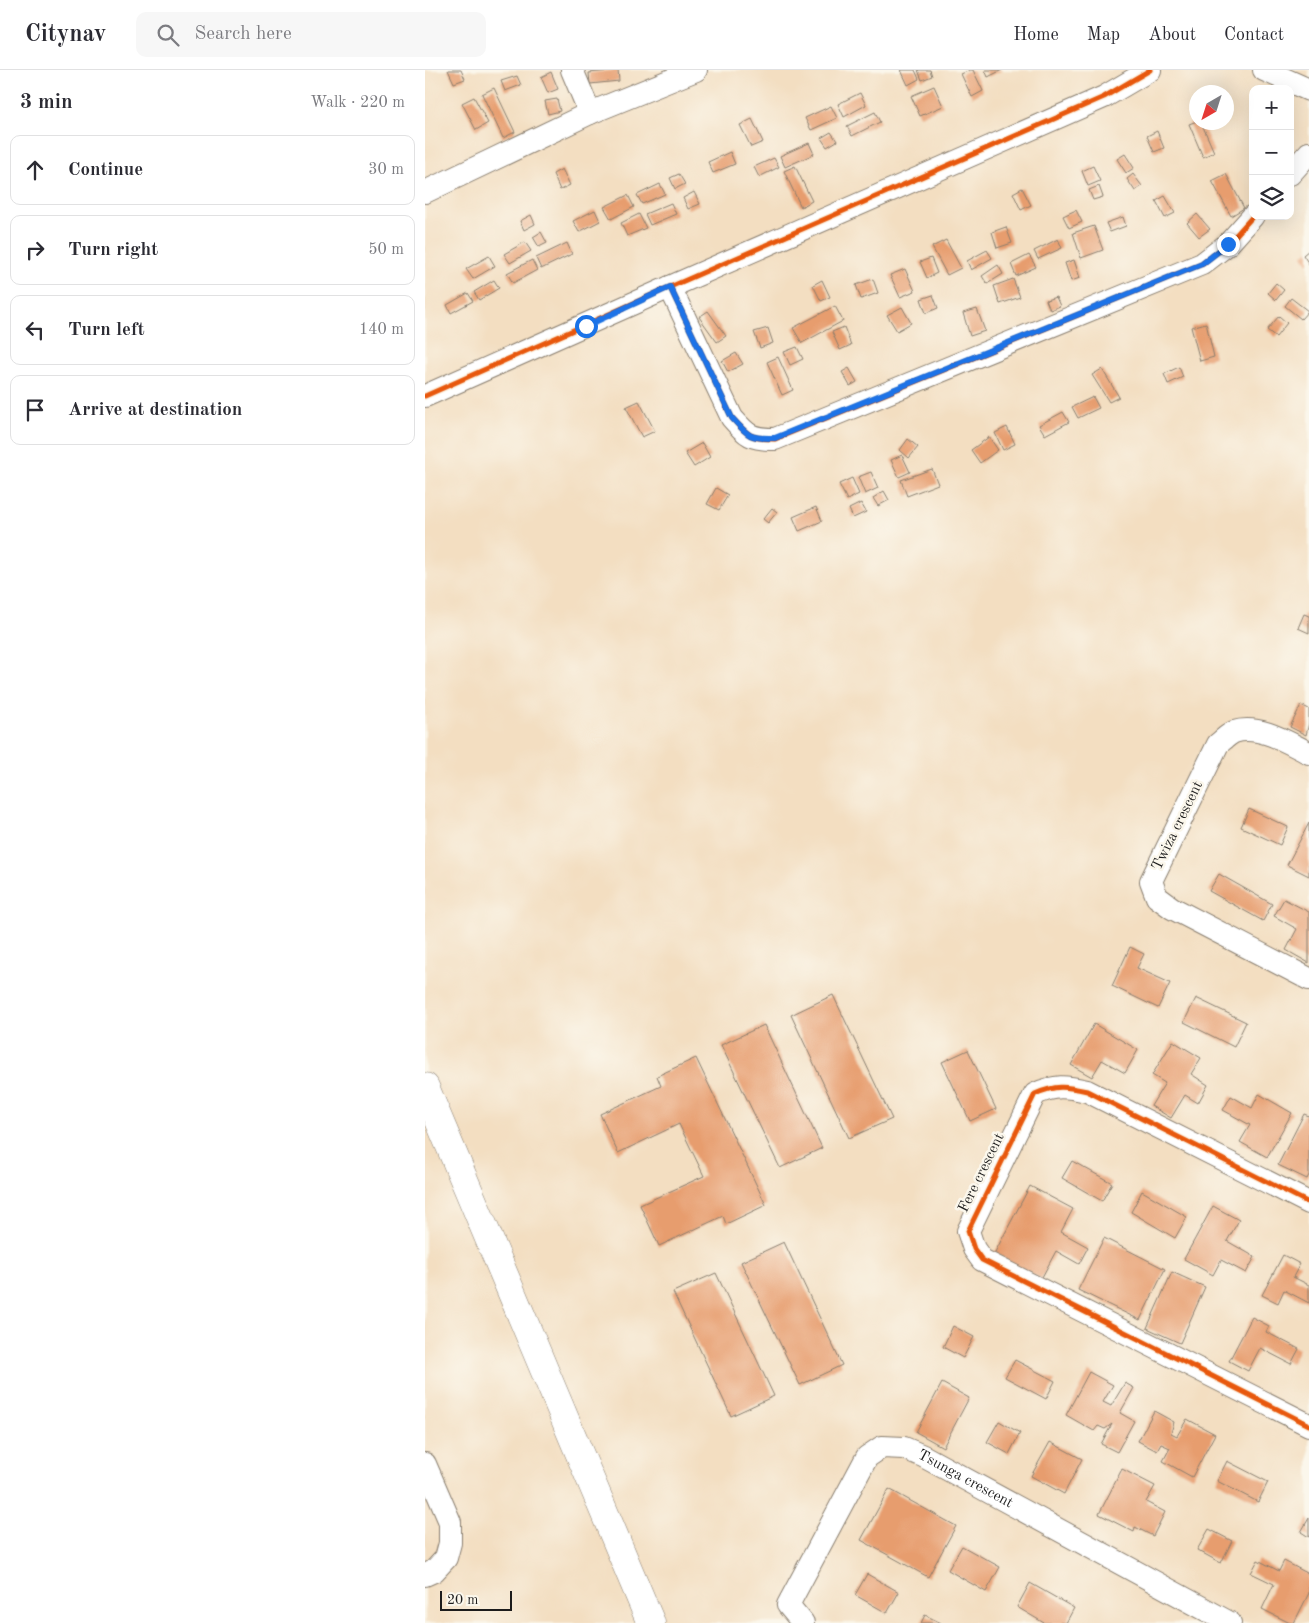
<!DOCTYPE html>
<meta charset="utf-8">
<style>
:root{--surface:#fff;--page:#f7f7f7;--text:#2b2b33;--muted:#7c7c81;--line:#e1e1e2}
body{margin:0;font-family:"Old Standard TT",serif;background:var(--page);color:var(--text)}
.controls{position:absolute;right:15px;top:15px;display:grid;overflow:hidden;border-radius:10px;box-shadow:0 5px 20px #0002}
.controls button{width:45px;height:45px;display:grid;place-items:center;padding:0;border:0;border-bottom:1px solid var(--line);background:var(--surface);color:var(--text);font:25px sans-serif}
.compass{position:absolute;left:764px;top:15px;width:45px;height:45px;border-radius:50%;background:var(--surface);box-shadow:0 5px 20px #0002;rotate:219deg}
.scale{position:absolute;left:15px;bottom:12px;width:72px;box-sizing:border-box;padding-left:5px;border:2px solid #1c1c1c;border-top:0;font-size:14px;line-height:18px;white-space:nowrap;color:#1c1c1c;-webkit-text-stroke:4px #fbf7ec;paint-order:stroke}
.stop{position:absolute;width:15px;height:15px;margin:-11px;border:4px solid #1a73e8;border-radius:50%;background:#fff}
.stop.end{background:#1a73e8;border-color:#fff;box-shadow:0 1px 5px #0008}
.list{margin:0;padding:0;list-style:none}
h2{display:flex;justify-content:space-between;align-items:center;height:65px;margin:0;padding:0 20px;font-size:21px}
h2 small{font-size:16px;font-weight:400;color:var(--muted)}
.list li{display:grid;grid-template-columns:32px 1fr auto;gap:15px;align-items:center;box-sizing:border-box;height:70px;margin:0 10px 10px;padding:0 10px;border:1px solid var(--line);border-radius:10px}
.list b{display:block;font-size:19px;white-space:nowrap}
.list em{font-size:16px;font-style:normal;color:var(--muted)}
.icon{flex:none;width:28px;height:28px;fill:none;stroke:currentColor;stroke-width:2;stroke-linecap:round;stroke-linejoin:round}
.map{position:relative;flex:none;width:884px;height:1553px;overflow:hidden}
header{display:flex;align-items:center;gap:30px;box-sizing:border-box;height:70px;padding:0 25px;background:var(--surface);border-bottom:1px solid var(--line)}
header strong{font-size:24px}
nav{display:flex;gap:28px;margin-inline-start:auto;font-size:18px}
.search{width:350px;height:45px;background:var(--page);display:flex;align-items:center;gap:12px;box-sizing:border-box;padding:0 18px;border-radius:10px;color:var(--muted);font-size:19px}
main{display:flex}
aside{flex:1;background:var(--surface)}
.map>svg:first-child{display:block}
</style>
<header>
<strong>Citynav</strong>
<div class="search"><svg class="icon" aria-label="search" viewBox="0 0 24 24"><circle cx="10" cy="10" r="6"/><path d="M15 15l6 6"/></svg>Search here</div>
<nav><a>Home</a><a>Map</a><a>About</a><a>Contact</a></nav>
</header>
<main>
<aside>
<h2>3 min<small>Walk · 220 m</small></h2>
<ul class="list">
<li><svg class="icon" aria-label="ahead" viewBox="0 0 24 24"><path d="M12 20V5M6 11l6-6 6 6"/></svg><div><b>Continue</b></div><em>30 m</em></li>
<li><svg class="icon" aria-label="right" viewBox="0 0 24 24"><path d="M7 20v-9h11M14 6l5 5-5 5"/></svg><div><b>Turn right</b></div><em>50 m</em></li>
<li><svg class="icon" aria-label="left" viewBox="0 0 24 24"><path d="M17 20v-9H6M10 6l-5 5 5 5"/></svg><div><b>Turn left</b></div><em>140 m</em></li>
<li><svg class="icon" aria-label="arrive" viewBox="0 0 24 24"><path d="M6 21V4h12l-3 4 3 4H6"/></svg><div><b>Arrive at destination</b></div></li>
</ul>
</aside>
<div class="map">
<svg width="884" height="1553" viewBox="0 0 884 1553">
<rect width="100%" height="100%" fill="#fbf7ec"/>
<filter id="ink" filterUnits="userSpaceOnUse"><feTurbulence type="fractalNoise" baseFrequency=".02" numOctaves="2"/><feDisplacementMap in="SourceGraphic" scale="10" xChannelSelector="R" yChannelSelector="G"/><feConvolveMatrix kernelMatrix="1 2 1 2 8 2 1 2 1" color-interpolation-filters="sRGB"/></filter>
<filter id="wash" filterUnits="userSpaceOnUse"><feTurbulence type="fractalNoise" baseFrequency=".0096" numOctaves="4" result="noise"/><feDisplacementMap in="SourceGraphic" scale="20" xChannelSelector="R" yChannelSelector="G"/><feGaussianBlur stdDeviation="1.12" result="paint"/><feColorMatrix in="noise" values="0 0 0 0 0 0 0 0 0 0 0 0 0 0 0 0 0 1.4 0 .05"/><feComposite in="paint" operator="in"/></filter>
<g filter="url(#wash)">
<rect width="100%" height="100%" fill="#f3dec1"/>
<g id="blocks">
<path fill="#e79d6e" d="M 23,0 L 36,0 L 40,9 L 29,13 Z
M 193,0 L 194,11 L 165,14 L 164,3 Z
M 476,0 L 490,0 L 494,9 L 483,15 Z
M 493,0 L 505,0 L 507,6 L 497,10 Z
M 545,0 L 548,0 L 558,21 L 547,27 L 536,4 Z
M 560,0 L 577,0 L 563,7 Z
M 126,2 L 133,19 L 123,23 L 116,7 Z
M 92,6 L 96,15 L 80,21 L 76,11 Z
M 509,16 L 518,36 L 495,46 L 486,26 Z
M 69,18 L 90,62 L 78,68 L 57,24 Z
M 435,23 L 441,35 L 419,47 L 413,34 Z
M 49,27 L 63,53 L 51,60 L 37,33 Z
M 132,29 L 135,41 L 123,44 L 120,31 Z
M 406,36 L 412,48 L 386,60 L 380,48 Z
M 450,42 L 455,52 L 427,66 L 422,56 Z
M 327,49 L 338,72 L 326,77 L 315,55 Z
M 772,51 L 776,52 L 789,82 L 778,87 L 764,54 Z
M 732,61 L 739,78 L 729,82 L 722,66 Z
M 406,62 L 412,71 L 402,77 L 396,68 Z
M 384,73 L 389,84 L 360,97 L 355,86 Z
M 305,82 L 310,94 L 288,103 L 283,92 Z
M 700,84 L 709,98 L 701,103 L 692,89 Z
M 349,88 L 354,97 L 334,107 L 329,97 Z
M 370,96 L 387,131 L 376,137 L 359,101 Z
M 668,96 L 675,111 L 663,116 L 657,101 Z
M 137,99 L 145,115 L 135,120 L 128,104 Z
M 254,104 L 260,114 L 250,119 L 245,108 Z
M 708,104 L 717,116 L 710,121 L 702,109 Z
M 801,104 L 819,138 L 806,146 L 787,111 Z
M 235,114 L 240,124 L 217,134 L 212,125 Z
M 674,116 L 678,127 L 668,130 L 664,120 Z
M 597,118 L 606,135 L 596,140 L 588,123 Z
M 269,122 L 275,134 L 263,139 L 258,128 Z
M 203,125 L 209,137 L 186,149 L 179,137 Z
M 740,126 L 750,143 L 740,148 L 731,131 Z
M 246,133 L 251,144 L 225,155 L 220,144 Z
M 170,140 L 175,151 L 154,162 L 148,151 Z
M 651,140 L 657,152 L 644,158 L 638,146 Z
M 214,144 L 221,158 L 202,166 L 196,153 Z
M 772,144 L 785,159 L 774,167 L 762,153 Z
M 106,145 L 110,154 L 99,160 L 95,151 Z
M 698,147 L 701,156 L 685,162 L 681,153 Z
M 669,156 L 678,180 L 656,188 L 648,163 Z
M 581,157 L 587,173 L 572,178 L 567,162 Z
M 116,162 L 122,173 L 114,177 L 108,167 Z
M 633,169 L 637,178 L 613,189 L 609,181 Z
M 521,170 L 536,198 L 522,205 L 507,177 Z
M 100,172 L 106,181 L 85,193 L 79,184 Z
M 142,173 L 147,184 L 116,199 L 111,188 Z
M 562,180 L 567,188 L 546,200 L 542,191 Z
M 884,180 L 884,194 L 878,185 Z
M 604,185 L 611,197 L 591,206 L 586,194 Z
M 64,186 L 70,196 L 48,209 L 41,199 Z
M 506,188 L 512,203 L 502,208 L 495,192 Z
M 107,190 L 112,200 L 88,213 L 82,203 Z
M 649,190 L 655,208 L 646,211 L 640,193 Z
M 573,195 L 578,204 L 562,214 L 557,206 Z
M 480,199 L 490,221 L 475,227 L 465,205 Z
M 448,209 L 453,223 L 436,229 L 431,215 Z
M 588,209 L 595,227 L 575,234 L 569,216 Z
M 69,210 L 74,218 L 54,230 L 49,222 Z
M 397,210 L 405,227 L 396,231 L 388,215 Z
M 851,213 L 859,220 L 851,230 L 843,223 Z
M 43,223 L 48,231 L 26,243 L 22,235 Z
M 508,225 L 513,238 L 501,243 L 496,229 Z
M 631,227 L 635,236 L 625,240 L 621,230 Z
M 866,228 L 883,241 L 876,249 L 860,236 Z
M 410,236 L 418,251 L 377,273 L 368,258 Z
M 477,237 L 486,253 L 472,261 L 462,245 Z
M 552,239 L 560,261 L 545,266 L 538,243 Z
M 283,241 L 301,266 L 292,272 L 274,247 Z
M 854,246 L 862,253 L 851,267 L 842,260 Z
M 781,253 L 789,287 L 775,291 L 766,257 Z
M 419,257 L 426,275 L 415,280 L 407,262 Z
M 343,258 L 348,273 L 335,278 L 329,262 Z
M 372,277 L 378,289 L 365,295 L 359,282 Z
M 311,283 L 318,294 L 303,302 L 297,291 Z
M 353,287 L 368,320 L 357,325 L 342,292 Z
M 754,297 L 758,307 L 743,314 L 739,304 Z
M 424,298 L 432,312 L 425,316 L 417,302 Z
M 677,299 L 694,327 L 684,332 L 667,305 Z
M 668,327 L 674,338 L 653,348 L 647,337 Z
M 214,331 L 230,361 L 217,367 L 201,337 Z
M 638,342 L 644,352 L 620,365 L 614,355 Z
M 582,357 L 590,374 L 578,380 L 570,363 Z
M 564,367 L 573,380 L 555,393 L 546,380 Z
M 483,369 L 493,377 L 484,388 L 475,380 Z
M 277,373 L 285,387 L 269,397 L 260,383 Z
M 477,385 L 485,402 L 474,407 L 466,390 Z
M 507,399 L 513,414 L 482,426 L 476,410 Z
M 446,402 L 453,418 L 440,424 L 433,407 Z
M 427,408 L 434,424 L 422,430 L 414,414 Z
M 291,418 L 303,425 L 294,440 L 282,434 Z
M 459,421 L 464,430 L 453,436 L 448,428 Z
M 436,433 L 441,442 L 428,448 L 424,439 Z
M 391,437 L 397,451 L 374,461 L 368,447 Z
M 347,438 L 352,442 L 343,453 L 338,449 Z
M 879,544 L 884,546 L 884,563 L 873,558 Z
M 876,635 L 884,639 L 884,653 L 881,665 L 865,657 Z
M 824,739 L 863,757 L 855,775 L 816,757 Z
M 884,753 L 884,806 L 862,795 Z
M 794,804 L 847,834 L 838,851 L 784,821 Z
M 859,829 L 884,842 L 884,893 L 861,880 L 872,859 L 849,846 Z
M 705,877 L 719,884 L 712,898 L 745,913 L 733,938 L 687,916 Z
M 408,925 L 467,1049 L 424,1068 L 366,945 Z
M 771,928 L 821,952 L 809,977 L 759,952 Z
M 669,954 L 713,980 L 700,1003 L 677,990 L 667,1007 L 646,995 Z
M 339,955 L 397,1078 L 355,1098 L 296,975 Z
M 748,971 L 776,988 L 766,1004 L 783,1015 L 773,1033 L 760,1025 L 746,1048 L 726,1036 L 740,1013 L 727,1005 Z
M 543,980 L 571,1039 L 545,1051 L 517,992 Z
M 271,988 L 341,1135 L 301,1154 L 298,1146 L 234,1176 L 215,1135 L 279,1106 L 254,1054 L 193,1083 L 175,1044 L 236,1016 L 232,1006 Z
M 834,1024 L 867,1043 L 842,1087 L 815,1072 L 825,1055 L 798,1040 L 806,1026 L 827,1038 Z
M 879,1044 L 884,1046 L 884,1105 L 882,1109 L 853,1095 Z
M 647,1091 L 687,1113 L 677,1131 L 637,1108 Z
M 605,1116 L 648,1139 L 636,1162 L 663,1177 L 654,1194 L 631,1181 L 616,1209 L 569,1184 Z
M 717,1121 L 762,1147 L 750,1168 L 706,1142 Z
M 788,1136 L 814,1150 L 802,1171 L 830,1187 L 821,1203 L 796,1190 L 788,1205 L 759,1189 Z
M 679,1168 L 740,1199 L 715,1250 L 653,1220 Z
M 359,1172 L 417,1295 L 375,1315 L 316,1192 Z
M 858,1185 L 875,1194 L 868,1207 L 884,1215 L 884,1233 L 859,1220 L 853,1233 L 837,1225 Z
M 747,1202 L 780,1217 L 755,1273 L 722,1258 Z
M 291,1203 L 349,1326 L 306,1346 L 248,1222 Z
M 827,1247 L 844,1256 L 841,1262 L 874,1279 L 866,1294 L 835,1278 L 823,1301 L 804,1291 Z
M 528,1256 L 549,1267 L 538,1288 L 518,1277 Z
M 590,1290 L 630,1311 L 621,1329 L 580,1307 Z
M 664,1302 L 688,1315 L 678,1332 L 686,1336 L 700,1313 L 709,1318 L 695,1343 L 709,1351 L 692,1382 L 676,1374 L 687,1354 L 680,1359 L 673,1356 L 669,1361 L 641,1345 Z
M 517,1313 L 544,1328 L 518,1377 L 491,1362 Z
M 729,1341 L 749,1352 L 746,1363 L 752,1366 L 762,1349 L 790,1364 L 767,1407 L 738,1391 L 745,1378 L 736,1374 L 732,1381 L 713,1371 Z
M 574,1351 L 595,1363 L 584,1384 L 562,1372 Z
M 625,1372 L 657,1389 L 639,1424 L 606,1406 Z
M 802,1391 L 843,1412 L 833,1432 L 792,1411 Z
M 697,1399 L 730,1416 L 721,1432 L 740,1442 L 728,1466 L 710,1457 L 709,1462 L 674,1444 Z
M 464,1419 L 531,1456 L 503,1507 L 436,1470 Z
M 884,1448 L 884,1467 L 876,1462 Z
M 784,1459 L 807,1471 L 796,1493 L 772,1480 Z
M 537,1476 L 575,1497 L 561,1522 L 523,1500 Z
M 833,1490 L 854,1501 L 859,1491 L 884,1504 L 884,1523 L 869,1553 L 865,1553 L 837,1539 L 849,1514 L 826,1503 Z
M 442,1504 L 474,1522 L 462,1543 L 430,1525 Z
M 605,1513 L 649,1538 L 641,1553 L 619,1553 L 592,1537 Z
M 500,1545 L 516,1553 L 496,1553 Z"/>
</g>
</g>
<g filter="url(#ink)">
<use href="#blocks" fill-opacity="0" stroke="#887d6e" stroke-width="1"/>
<g fill="none" stroke-linecap="round" stroke-linejoin="round">
<defs>
<g id="minor">
<path d="M 147,0 L 165,43"/>
<path d="M 839,0 L 884,20"/>
<path d="M 865,104 L 884,83"/>
<path d="M 0,122 L 165,43 L 271,0"/>
<path d="M 245,217 L 307,348 C 323,366 326,369 350,369 L 777,194 L 803,174 L 828,146"/>
<path d="M 0,326 L 245,217 L 679,27 L 725,0"/>
<path d="M 884,683 C 862,672 834,654 809,662 C 804,664 798,670 793,674 L 726,811 L 732,827 L 747,838 L 884,909"/>
<path d="M 884,1133 L 662,1021 C 640,1016 631,1015 610,1024 L 543,1161 L 549,1179 L 557,1190 L 884,1355"/>
<path d="M 0,1394 L 25,1452 L 25,1473 L 21,1488 L 9,1501 L 0,1505"/>
<path id="s1" d="M 378,1553 L 363,1535 L 442,1387 L 457,1377 L 479,1378 L 498,1386 L 805,1553"/>
</g>
<path id="tertiary" d="M 0,1017 L 226,1553"/>
</defs>
<use href="#minor" stroke="#887d6e" stroke-width="24"/>
<use href="#tertiary" stroke="#887d6e" stroke-width="29"/>
<use href="#minor" stroke="#fff" stroke-width="22"/>
<use href="#tertiary" stroke="#fff" stroke-width="28"/>
<defs>
<path id="cycleway" d="M 245,217 L 307,348 C 323,366 326,369 350,369 L 777,194 L 803,174 L 828,146
M 0,326 L 245,217 L 679,27 L 725,0
M 884,1133 L 662,1021 C 640,1016 631,1015 610,1024 L 543,1161 L 549,1179 L 557,1190 L 884,1355"/>
</defs>
<use href="#cycleway" stroke="#fbf7ec" stroke-width="8"/>
<use href="#cycleway" stroke="#e8590c" stroke-width="5"/>
</g>
</g>
<g fill="none" stroke-linecap="round" stroke-linejoin="round" filter="url(#ink)">
<path stroke="#1a73e8" stroke-width="6" d="M 161,256 L 245,217 L 307,348 C 323,366 325,369 350,368 L 777,194 L 803,174"/>
</g>
<g text-anchor="middle" dominant-baseline="central" stroke-width="5" stroke-linejoin="round" paint-order="stroke">
<g font-size="15" fill="#1c1c1c" stroke="#fbf7ec">
<text transform="translate(753 756) rotate(-64)">Twiza crescent</text>
<text transform="translate(557 1103) rotate(-64)">Fere crescent</text>
<text stroke="none"><textPath href="#s1" startOffset="300">Tsunga crescent</textPath></text>
</g>
</g>
</svg>
<div class="controls">
<button>+</button>
<button>−</button>
<button><svg class="icon" aria-label="layers" viewBox="0 0 24 24"><path d="M12 4l9 5-9 5-9-5zM3 14l9 5 9-5"/></svg></button>
</div>
<svg class="compass" viewBox="-18 -18 36 36"><path d="M0-13l5 13h-10z" fill="#e53935"/><path d="M0 13l5-13h-10z" fill="#7c7c81"/></svg>
<div class="scale">20 m</div>
<div class="stop" style="left:161px;top:256px"></div>
<div class="stop end" style="left:803px;top:174px"></div>
</div>
</main>
